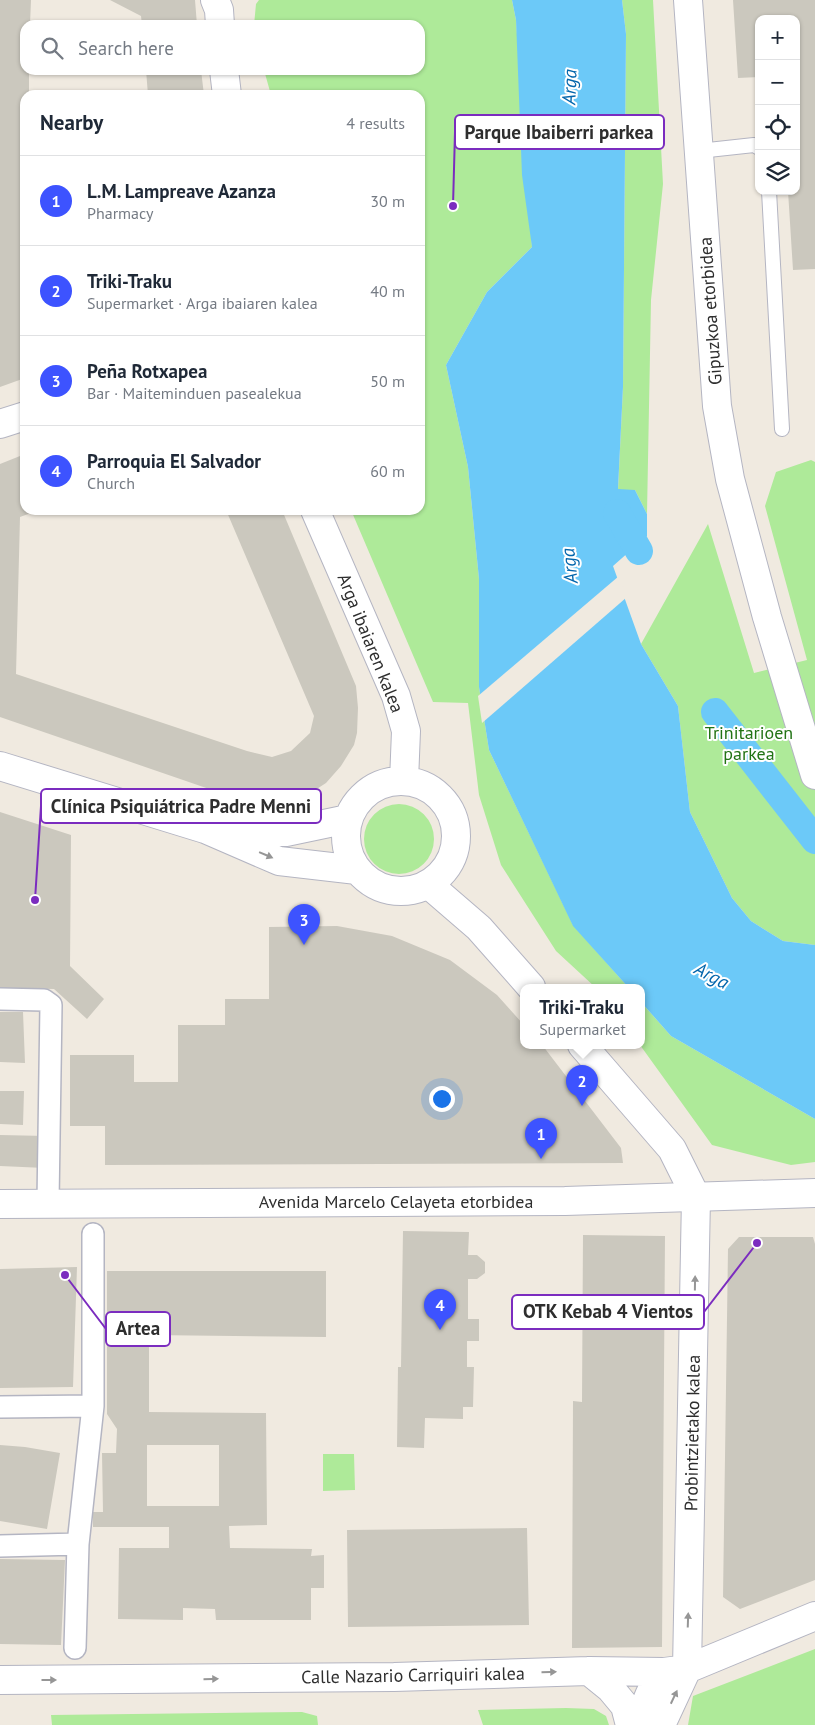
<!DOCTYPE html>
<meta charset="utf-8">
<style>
:root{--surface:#fff;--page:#f2f2f3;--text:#1f2937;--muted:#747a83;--line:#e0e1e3;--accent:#3d53ff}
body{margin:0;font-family:"PT Sans",sans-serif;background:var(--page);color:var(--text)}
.controls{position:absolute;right:15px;top:15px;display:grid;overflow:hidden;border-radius:10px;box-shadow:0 1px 4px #0004}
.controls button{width:45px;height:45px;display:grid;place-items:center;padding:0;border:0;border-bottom:1px solid var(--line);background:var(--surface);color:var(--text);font:25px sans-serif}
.you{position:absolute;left:441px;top:1098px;width:18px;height:18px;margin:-12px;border:4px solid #fff;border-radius:50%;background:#1a73e8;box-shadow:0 0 0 8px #1a73e833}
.badge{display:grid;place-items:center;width:32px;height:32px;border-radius:50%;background:var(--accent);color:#fff;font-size:16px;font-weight:700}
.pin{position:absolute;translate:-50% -41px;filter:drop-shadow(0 1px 2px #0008)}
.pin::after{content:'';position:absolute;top:26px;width:18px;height:15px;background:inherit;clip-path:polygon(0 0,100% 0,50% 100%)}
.popup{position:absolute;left:520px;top:984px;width:125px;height:65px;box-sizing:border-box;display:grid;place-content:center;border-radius:10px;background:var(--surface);filter:drop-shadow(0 1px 4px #0005);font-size:16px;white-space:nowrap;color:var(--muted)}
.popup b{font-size:19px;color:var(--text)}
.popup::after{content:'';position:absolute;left:50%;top:100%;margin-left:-10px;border:10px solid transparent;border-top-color:var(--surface)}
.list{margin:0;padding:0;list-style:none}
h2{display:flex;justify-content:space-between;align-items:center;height:65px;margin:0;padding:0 20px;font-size:21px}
h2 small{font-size:16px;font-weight:400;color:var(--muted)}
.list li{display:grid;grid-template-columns:32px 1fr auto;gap:15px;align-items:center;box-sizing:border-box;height:90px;padding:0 20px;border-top:1px solid var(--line)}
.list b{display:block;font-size:19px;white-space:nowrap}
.list p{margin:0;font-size:16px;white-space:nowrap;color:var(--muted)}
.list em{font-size:16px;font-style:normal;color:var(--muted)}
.icon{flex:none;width:28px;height:28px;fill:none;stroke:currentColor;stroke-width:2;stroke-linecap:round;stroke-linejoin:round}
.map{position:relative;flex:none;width:815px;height:1725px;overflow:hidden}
.search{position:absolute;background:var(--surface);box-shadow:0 1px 4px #0004;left:20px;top:20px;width:405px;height:55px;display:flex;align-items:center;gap:12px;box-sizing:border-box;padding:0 18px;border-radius:15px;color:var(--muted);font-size:19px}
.panel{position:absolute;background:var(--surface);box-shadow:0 1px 4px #0004;left:20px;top:90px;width:405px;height:425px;border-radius:15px}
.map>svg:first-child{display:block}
</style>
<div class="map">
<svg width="815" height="1725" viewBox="0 0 815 1725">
<rect width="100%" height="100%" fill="#f0eae0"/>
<path fill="#aeea99" d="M 259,0 L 512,0 L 516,20 L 532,247 L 487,292 L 446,365 L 468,467 L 479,579 L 479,687 L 489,750 L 573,925 L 628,987 L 595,987 L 556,951 L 501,865 L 479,795 L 468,703 L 433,702 L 351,510 L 420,510 L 420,95 L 271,95 L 264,70 L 420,70 L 420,25 L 254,25 L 256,4 Z
M 622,0 L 653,0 L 663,184 L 651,300 L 647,514 L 635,490 L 618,490 L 623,387 L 626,34 Z
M 811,460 L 815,462 L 815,945 L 783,941 L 751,921 L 732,898 L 690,812 L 678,706 L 641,644 L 708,524 L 754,673 L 807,660 L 765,506 L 776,472 Z
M364 839a35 35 0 1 1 70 0a35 35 0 1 1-70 0Z
M 641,1002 L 671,1036 L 815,1119 L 815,1162 L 791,1165 L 712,1145 L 640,1045 Z
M 323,1454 L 354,1454 L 355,1490 L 323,1491 Z
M 815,1649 L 815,1725 L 688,1725 L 693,1696 Z
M 566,1708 L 594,1709 L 606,1716 L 609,1725 L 483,1725 L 478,1710 Z
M 302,1712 L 317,1716 L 318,1725 L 52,1725 L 51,1715 Z"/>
<path fill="#6cc9f8" d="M 512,0 L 622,0 L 626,34 L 623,387 L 618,489 L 635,490 L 647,514 L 647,536 L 613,566 L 641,644 L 678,706 L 690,812 L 732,898 L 751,921 L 783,941 L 815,945 L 815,1119 L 671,1036 L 641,1002 L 641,987 L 628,987 L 573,926 L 489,750 L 479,687 L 479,579 L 468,467 L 446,365 L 487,292 L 532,247 L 522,175 L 516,20 Z"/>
<path fill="#f0eae0" d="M 619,576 L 627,597 L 482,723 L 478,696 Z"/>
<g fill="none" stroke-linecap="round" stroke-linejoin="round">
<path stroke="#6cc9f8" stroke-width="28" d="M 617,513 L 639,551
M 715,712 L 815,840"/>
</g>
<path fill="#cbc8be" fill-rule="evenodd" d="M 0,0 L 31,0 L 30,25 L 25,25 L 25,70 L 29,70 L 29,95 L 25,95 L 25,378 L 0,387 Z
M 110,0 L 195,0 L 197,25 L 142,25 L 141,16 Z
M 733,0 L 815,0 L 815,269 L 793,270 L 788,191 L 796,191 L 796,19 L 759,19 L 759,77 L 738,78 Z
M 146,70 L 201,70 L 204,95 L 148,95 Z
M 25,454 L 25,510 L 39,510 L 20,517 L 16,674 L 247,751 L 272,757 L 291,751 L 310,733 L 314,716 L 226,510 L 282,510 L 356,686 L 358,708 L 357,733 L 354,745 L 341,766 L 326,783 L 312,792 L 295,799 L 273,803 L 253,801 L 215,791 L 0,717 L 0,464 Z
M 0,812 L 71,835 L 70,966 L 104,999 L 87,1019 L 54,989 L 0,988 Z
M 337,926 L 392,936 L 450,960 L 497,995 L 523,1024 L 523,1045 L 543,1046 L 621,1148 L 623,1163 L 105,1165 L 105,1126 L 70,1126 L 70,1055 L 134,1055 L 134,1082 L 178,1082 L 178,1025 L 225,1025 L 225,999 L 269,999 L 269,927 Z
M 0,1012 L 23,1012 L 25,1063 L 0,1062 Z
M 0,1091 L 24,1091 L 23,1125 L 0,1124 Z
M 0,1135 L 46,1136 L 45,1168 L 0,1166 Z
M 403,1231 L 469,1232 L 468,1255 L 477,1255 L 485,1262 L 485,1273 L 477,1279 L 468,1279 L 468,1319 L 479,1319 L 479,1341 L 467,1341 L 467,1367 L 474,1367 L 473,1407 L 463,1407 L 463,1419 L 425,1418 L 424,1448 L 397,1447 L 398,1367 L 401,1367 Z
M 583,1235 L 665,1236 L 662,1647 L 572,1648 L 573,1401 L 582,1402 Z
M 739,1237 L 813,1237 L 815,1244 L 815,1580 L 740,1609 L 723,1597 L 728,1249 Z
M 77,1267 L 73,1387 L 0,1388 L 0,1269 Z
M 107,1271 L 326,1271 L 326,1337 L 149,1335 L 149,1412 L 266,1413 L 267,1525 L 229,1526 L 230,1548 L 312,1549 L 311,1556 L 324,1555 L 324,1588 L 311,1588 L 311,1620 L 216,1620 L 215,1609 L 183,1608 L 183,1620 L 118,1619 L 119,1548 L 169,1548 L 169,1527 L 93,1527 L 93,1512 L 103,1512 L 102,1453 L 116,1453 L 117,1429 L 107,1414 ZM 147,1445 L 219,1445 L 219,1506 L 147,1506 Z
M 0,1445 L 25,1447 L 60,1453 L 47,1529 L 0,1521 Z
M 527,1528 L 529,1625 L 348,1627 L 347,1530 Z
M 0,1559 L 65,1560 L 61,1645 L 0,1644 Z"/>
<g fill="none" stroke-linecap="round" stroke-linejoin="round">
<defs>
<path id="service" d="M 699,151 L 754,145 L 759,148
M 769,191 L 782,429"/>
<path id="pedestrian" d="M 0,999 L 44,1000 L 51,1005 L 48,1202
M 0,1407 L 93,1406
M 0,1546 L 78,1544
M 75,1648 L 78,1544 L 93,1406 L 93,1234"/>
<path id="minor" d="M 215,0 L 219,10 L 220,25
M 224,70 L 227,95
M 0,424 L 25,416
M 315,510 L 396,696 L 406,731 L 404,781
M 0,766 L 205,829 L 279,861 L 357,870
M346 836a55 55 0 1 1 110 0a55 55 0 1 1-110 0Z
M 221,830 L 286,832 L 348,819
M 428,884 L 479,928 L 531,987
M 582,1045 L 672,1149 L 696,1197 L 687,1669 L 661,1725
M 589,1671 L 610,1688 L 625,1706 L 630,1725
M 0,1680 L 394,1677 L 589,1671 L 664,1672 L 687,1669 L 815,1616
M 639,1725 C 645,1706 650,1687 664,1672"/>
<path id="tertiary" d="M 688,0 L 717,406 L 730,479 L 767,617 L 815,775"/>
<path id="secondary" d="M 0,1204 L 565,1201 L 815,1193"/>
</defs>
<use href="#service" stroke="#b4b5c2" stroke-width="16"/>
<use href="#pedestrian" stroke="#b4b5c2" stroke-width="24"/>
<use href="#minor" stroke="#b4b5c2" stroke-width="30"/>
<use href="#tertiary" stroke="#b4b5c2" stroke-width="30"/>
<use href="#secondary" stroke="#b4b5c2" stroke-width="30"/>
<use href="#service" stroke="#fff" stroke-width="14"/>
<use href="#pedestrian" stroke="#fff" stroke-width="21"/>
<use href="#minor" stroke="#fff" stroke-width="28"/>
<use href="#tertiary" stroke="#fff" stroke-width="28"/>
<use href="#secondary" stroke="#fff" stroke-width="28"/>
</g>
<defs><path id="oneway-solid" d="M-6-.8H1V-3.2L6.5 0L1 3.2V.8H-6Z" transform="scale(1.25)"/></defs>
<g fill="#969696">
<use href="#oneway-solid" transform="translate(266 855) rotate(23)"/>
<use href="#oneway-solid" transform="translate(695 1283) rotate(-89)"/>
<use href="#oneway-solid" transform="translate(688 1620) rotate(-88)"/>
<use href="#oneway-solid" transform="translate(549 1672) rotate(-2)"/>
<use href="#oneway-solid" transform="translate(211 1679) rotate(-1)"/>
<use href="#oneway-solid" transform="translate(49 1680)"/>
<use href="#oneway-solid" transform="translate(674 1697) rotate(-65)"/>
</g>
<g text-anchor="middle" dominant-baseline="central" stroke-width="4" stroke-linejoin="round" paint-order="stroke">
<g font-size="18" fill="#2e2e2e" stroke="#fff">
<text transform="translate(710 311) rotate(-94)">Gipuzkoa etorbidea</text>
<text transform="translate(371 643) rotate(68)">Arga ibaiaren kalea</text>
<text x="396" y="1201">Avenida Marcelo Celayeta etorbidea</text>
<text transform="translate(692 1433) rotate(-89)">Probintzietako kalea</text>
<text transform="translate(413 1675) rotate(-1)">Calle Nazario Carriquiri kalea</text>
</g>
<g font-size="18" fill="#227315" stroke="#fff">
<text x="749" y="732">Trinitarioen<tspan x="749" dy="21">parkea</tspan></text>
</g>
<g font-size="19" font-style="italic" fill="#0366ac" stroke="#fff">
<text transform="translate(569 87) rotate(-88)">Arga</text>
<text transform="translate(569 566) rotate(-96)">Arga</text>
<text transform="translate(712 975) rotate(28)">Arga</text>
</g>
</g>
<path fill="none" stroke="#7b2cbf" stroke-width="2" d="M453 206L455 132M35 900L41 806M757 1243L704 1312M65 1275L106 1329"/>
<g fill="#7b2cbf" stroke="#fff" stroke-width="2">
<circle cx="453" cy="206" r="5"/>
<circle cx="35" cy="900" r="5"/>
<circle cx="757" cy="1243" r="5"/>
<circle cx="65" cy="1275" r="5"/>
</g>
<g fill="#fff" stroke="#7b2cbf" stroke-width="2">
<rect x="455" y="115" width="209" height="34" rx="5"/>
<rect x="41" y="789" width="280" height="34" rx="5"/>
<rect x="512" y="1295" width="192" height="34" rx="5"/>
<rect x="106" y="1312" width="64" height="34" rx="5"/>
</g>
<g font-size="19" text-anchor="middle" font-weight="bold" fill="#2e2e2e">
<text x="559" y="139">Parque Ibaiberri parkea</text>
<text x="181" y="813">Clínica Psiquiátrica Padre Menni</text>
<text x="608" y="1318">OTK Kebab 4 Vientos</text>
<text x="138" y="1335">Artea</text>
</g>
</svg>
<div class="controls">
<button>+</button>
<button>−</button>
<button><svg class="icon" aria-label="locate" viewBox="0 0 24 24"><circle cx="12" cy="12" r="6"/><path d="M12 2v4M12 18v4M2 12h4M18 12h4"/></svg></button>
<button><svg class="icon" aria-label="layers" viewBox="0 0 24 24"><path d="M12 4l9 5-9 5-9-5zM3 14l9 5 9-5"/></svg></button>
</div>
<div class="you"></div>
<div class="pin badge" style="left:541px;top:1159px">1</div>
<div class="pin badge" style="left:582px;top:1106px">2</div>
<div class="popup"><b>Triki-Traku</b>Supermarket</div>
<div class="pin badge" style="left:304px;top:945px">3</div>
<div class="pin badge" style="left:440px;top:1330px">4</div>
<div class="search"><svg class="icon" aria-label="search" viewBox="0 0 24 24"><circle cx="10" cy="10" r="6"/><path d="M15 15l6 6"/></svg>Search here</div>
<section class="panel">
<h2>Nearby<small>4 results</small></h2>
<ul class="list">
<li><span class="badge">1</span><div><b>L.M. Lampreave Azanza</b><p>Pharmacy</p></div><em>30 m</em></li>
<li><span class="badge">2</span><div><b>Triki-Traku</b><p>Supermarket · Arga ibaiaren kalea</p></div><em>40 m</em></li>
<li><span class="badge">3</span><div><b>Peña Rotxapea</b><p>Bar · Maiteminduen pasealekua</p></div><em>50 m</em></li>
<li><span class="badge">4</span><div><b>Parroquia El Salvador</b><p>Church</p></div><em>60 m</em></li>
</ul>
</section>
</div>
